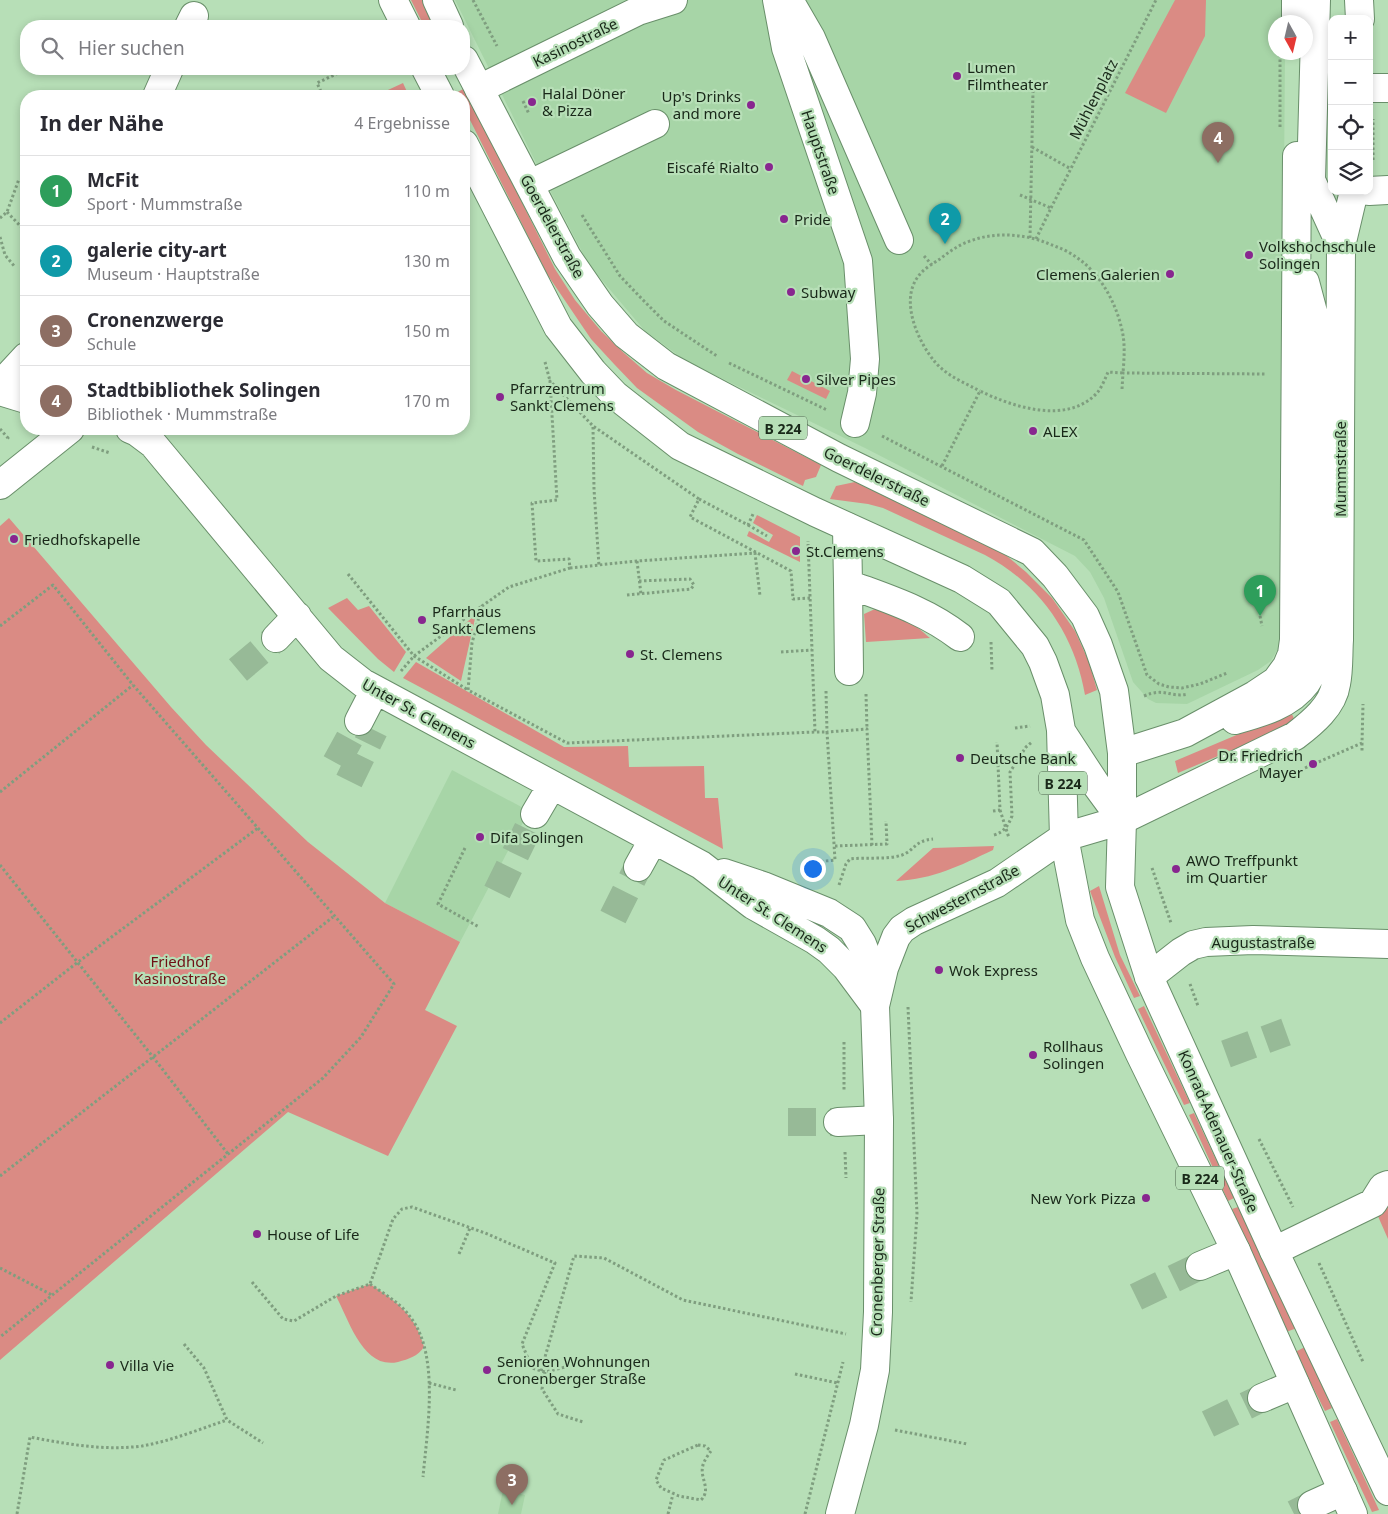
<!DOCTYPE html>
<html lang="de">
<meta charset="utf-8">
<style>
:root{--surface:#fff;--page:#f2f2f3;--text:#2b2b33;--muted:#7c7c81;--line:#e1e1e2;--accent:#7c3aed}
body{margin:0;font-family:"Noto Sans",sans-serif;background:var(--page);color:var(--text)}
.controls{position:absolute;right:15px;top:15px;display:grid;overflow:hidden;border-radius:10px;box-shadow:0 2px 8px #0003}
.controls button{width:45px;height:45px;display:grid;place-items:center;padding:0;border:0;border-bottom:1px solid var(--line);background:var(--surface);color:var(--text);font:25px sans-serif}
.compass{position:absolute;left:1268px;top:15px;width:45px;height:45px;border-radius:50%;background:var(--surface);box-shadow:0 2px 8px #0003;rotate:172deg}
.you{position:absolute;left:812px;top:868px;width:18px;height:18px;margin:-12px;border:4px solid #fff;border-radius:50%;background:#1a73e8;box-shadow:0 0 0 8px #1a73e833}
.badge{display:grid;place-items:center;width:32px;height:32px;border-radius:50%;background:var(--accent);color:#fff;font-size:16px;font-weight:700}
.pin{position:absolute;translate:-50% -41px;filter:drop-shadow(0 1px 2px #0008)}
.pin::after{content:'';position:absolute;top:26px;width:18px;height:15px;background:inherit;clip-path:polygon(0 0,100% 0,50% 100%)}
.list{margin:0;padding:0;list-style:none}
h2{display:flex;justify-content:space-between;align-items:center;height:65px;margin:0;padding:0 20px;font-size:21px}
h2 small{font-size:16px;font-weight:400;color:var(--muted)}
.list li{display:grid;grid-template-columns:32px 1fr auto;gap:15px;align-items:center;box-sizing:border-box;height:70px;padding:0 20px;border-top:1px solid var(--line)}
.list b{display:block;font-size:19px;white-space:nowrap}
.list p{margin:0;font-size:16px;white-space:nowrap;color:var(--muted)}
.list em{font-size:16px;font-style:normal;color:var(--muted)}
.icon{flex:none;width:28px;height:28px;fill:none;stroke:currentColor;stroke-width:2;stroke-linecap:round;stroke-linejoin:round}
.map{position:relative;flex:none;width:1388px;height:1514px;overflow:hidden}
.search{position:absolute;background:var(--surface);box-shadow:0 2px 8px #0003;left:20px;top:20px;width:450px;height:55px;display:flex;align-items:center;gap:12px;box-sizing:border-box;padding:0 18px;border-radius:20px;color:var(--muted);font-size:19px}
.panel{position:absolute;background:var(--surface);box-shadow:0 2px 8px #0003;left:20px;top:90px;width:450px;height:345px;border-radius:20px}
.map>svg:first-child{display:block}
</style>
<div class="map">
<svg width="1388" height="1514" viewBox="0 0 1388 1514">
<rect width="100%" height="100%" fill="#b7dfb7"/>
<path fill="#a7d5a7" d="M 455,0 L 1286,0 L 1286,22 L 1276,22 L 1276,52 L 1285,53 L 1284,178 L 1287,632 L 1271,661 L 1258,670 L 1187,704 L 1156,703 L 1148,699 L 1133,682 L 1104,598 L 1090,572 L 1075,556 L 865,448 L 686,361 L 645,331 L 589,265 L 543,177 Z
M 452,770 L 529,811 L 460,942 L 385,903 Z
M 503,1490 L 525,1495 L 521,1514 L 498,1514 Z"/>
<path fill="#da8b84" d="M 411,0 L 422,0 L 434,26 L 424,26 Z
M 1175,0 L 1206,0 L 1205,36 L 1166,113 L 1125,93 Z
M 403,83 L 409,96 L 375,96 Z
M 465,88 L 555,269 L 575,300 L 601,331 L 624,353 L 647,373 L 676,390 L 821,465 L 816,477 L 805,480 L 803,486 L 738,454 L 698,432 L 637,388 L 614,364 L 591,339 L 547,274 L 464,108 L 464,96 L 458,96 L 456,93 Z
M 792,371 L 830,391 L 826,399 L 787,380 Z
M 855,482 L 1002,552 L 1026,572 L 1052,598 L 1075,631 L 1089,662 L 1097,690 L 1085,695 C 1075,635 1040,584 985,555 L 883,508 L 868,504 L 830,499 L 836,486 Z
M 757,515 L 800,537 L 800,562 L 747,536 L 749,531 L 769,542 L 773,535 L 753,523 Z
M 9,518 L 171,707 L 206,745 L 308,842 L 385,903 L 460,942 L 425,1010 L 457,1026 L 388,1156 L 288,1112 L 0,1360 L 0,526 Z
M 347,598 L 358,610 L 369,606 L 406,652 L 394,672 L 378,659 L 328,608 Z
M 875,609 C 898,610 914,624 930,638 L 866,642 L 864,614 Z
M 476,614 L 461,681 L 426,658 Z
M 416,662 L 564,747 L 628,746 L 629,767 L 704,766 L 705,798 L 718,798 L 723,849 L 403,678 Z
M 1291,712 L 1296,723 L 1178,773 L 1175,761 Z
M 994,846 L 993,850 C 959,866 934,879 896,881 L 933,848 Z
M 1099,886 L 1120,955 L 1140,996 L 1134,998 L 1115,957 L 1090,891 Z
M 1144,1006 L 1190,1103 L 1184,1105 L 1138,1009 Z
M 1194,1113 L 1234,1198 L 1228,1201 L 1189,1115 Z
M 1388,1200 L 1388,1239 L 1377,1214 Z
M 1238,1207 L 1297,1328 L 1286,1332 L 1232,1209 Z
M 370,1284 C 397,1302 415,1314 424,1347 C 418,1356 409,1359 398,1362 C 363,1370 349,1320 336,1296 Z
M 1305,1347 L 1332,1408 L 1325,1411 L 1295,1352 Z
M 1337,1419 L 1379,1510 L 1372,1512 L 1330,1422 Z"/>
<g fill="none" stroke-linecap="round" stroke-linejoin="round">
<path stroke="#97ba97" stroke-width="28" stroke-dasharray="28 14" stroke-linecap="butt" d="M 238,670 L 276,638
M 336,763 L 359,721
M 349,781 L 374,730
M 497,892 L 535,814
M 613,917 L 638,867
M 1226,1054 L 1286,1032
M 788,1122 L 838,1122
M 1136,1297 L 1200,1266
M 1208,1424 L 1262,1398
M 1294,1514 L 1312,1505"/>
<defs>
<path id="minor" d="M 777,0 L 786,48 L 858,261 L 865,359 L 862,393 L 855,423
M 789,0 L 811,38 L 899,240
M 1296,0 L 1296,22
M 1359,0 L 1360,19
M 189,26 L 194,16
M 1369,88 L 1388,88
M 479,89 L 638,11 L 673,0
M 157,96 L 169,69
M 530,184 L 655,124
M 1369,191 L 1388,190
M 1341,246 L 1354,191
M 0,385 L 26,357
M 0,391 L 26,399
M 130,429 L 137,432 L 153,444 L 331,658 L 363,683 L 701,865 L 753,905 L 815,940 L 829,950 L 846,967 L 875,1006
M 0,485 L 70,429
M 847,527 L 848,584 C 888,599 925,610 960,637
M 848,584 L 849,671
M 276,638 L 297,616
M 1235,720 C 1260,713 1290,705 1306,683 C 1315,670 1317,651 1320,635 L 1319,335 L 1305,282
M 359,721 L 375,690
M 1122,753 L 1185,733 L 1255,695 L 1276,681 L 1287,666 L 1292,654 L 1294,640 L 1297,156
M 535,814 L 552,785
M 1122,820 L 1295,736 C 1312,723 1333,706 1336,684 C 1339,670 1338,654 1339,640 L 1341,246 L 1311,180 L 1316,0
M 638,867 L 653,840
M 724,873 L 763,886 L 829,913 L 852,928 L 862,944 L 869,962 L 875,1003
M 1149,977 L 1181,952 L 1193,945 L 1206,942 L 1253,940 L 1388,944
M 838,1122 L 879,1120
M 1274,1251 L 1373,1203 L 1383,1187 L 1388,1185
M 1200,1266 L 1236,1251
M 1262,1398 L 1295,1384
M 1312,1505 L 1343,1491"/>
<path id="major" d="M 393,0 L 406,26
M 437,0 L 449,26
M 464,60 L 567,257 L 600,305 L 626,335 L 666,366 L 839,458 L 1032,552 L 1055,576 L 1085,616 L 1098,645 L 1114,691 L 1122,753 L 1122,820 L 1120,887 L 1149,977 L 1274,1251 L 1388,1491
M 426,69 L 440,96
M 464,144 L 558,327 L 593,372 L 615,395 L 680,446 L 815,512 L 962,579 L 999,602 L 1035,646 L 1043,662 L 1055,695 L 1061,730 L 1064,837 L 1080,920 L 1095,958 L 1140,1054 L 1236,1251 L 1353,1514
M 1061,731 L 1097,786 L 1122,820
M 840,1514 L 864,1425 L 875,1370 L 878,1312 L 879,1120 L 875,1006 L 884,968 L 896,937 L 902,929 L 914,921 L 997,883 L 1064,837 L 1122,820"/>
</defs>
<use href="#minor" stroke="#698f6a" stroke-width="30"/>
<use href="#major" stroke="#698f6a" stroke-width="30"/>
<path stroke="#7f9e7f" stroke-width="3" stroke-dasharray="2.5 2.5" stroke-linecap="butt" d="M 473,0 L 497,46
M 323,96 L 317,83 L 347,69
M 523,101 L 529,114
M 1280,127 L 1280,52
M 1032,147 L 1071,169
M 1373,160 L 1373,119
M 1020,195 L 1051,208
M 1051,208 L 1156,0
M 7,212 L 26,232
M 582,215 L 620,276 L 642,299 L 664,321 L 717,356
M 0,218 L 7,212 L 19,179
M 0,237 L 5,255 L 15,267
M 1030,238 L 1033,91
M 1036,239 L 1051,208
M 924,256 L 932,265
M 545,362 L 550,381
M 729,363 L 827,410
M 1122,389 L 1123,373 L 1265,374
M 593,427 L 594,489 L 599,566
M 0,429 L 8,438 L 6,440
M 882,436 L 1084,540 L 1118,592 L 1147,675 L 1159,684 L 1169,687 L 1182,688 L 1200,684 L 1227,673
M 92,447 L 110,453
M 942,466 L 980,391 C 1013,407 1067,425 1097,393 C 1102,387 1105,379 1108,372 L 1123,373 C 1124,360 1125,347 1123,335 C 1117,302 1098,268 1068,252 C 1061,248 1054,246 1047,243 C 1025,234 996,232 973,240 C 960,244 950,251 940,259 C 932,264 922,270 917,278 C 900,303 919,343 935,362 C 947,376 965,383 980,391
M 699,499 L 748,525 L 753,514
M 748,525 L 767,536
M 637,561 L 641,594
M 570,568 L 637,561 L 755,553 L 760,596
M 348,574 L 414,656 L 468,690
M 627,595 L 691,589 L 694,585 L 690,579 L 639,581
M 810,598 L 793,599 L 791,571 L 690,517 L 699,499 L 593,426 L 550,381 L 557,500 L 532,503 L 536,561 L 569,559 L 570,568 L 509,587 L 482,606 L 472,643 L 468,690 L 567,743 L 815,732
M 1260,616 L 1262,626
M 0,626 L 53,585 L 133,685 L 394,984 L 361,1037 L 323,1078 L 0,1337
M 991,642 L 992,671
M 781,652 L 812,650
M 401,671 L 414,656 L 482,606
M 826,691 L 827,732 L 867,729 L 872,845
M 866,694 L 867,729
M 1144,696 C 1165,687 1170,698 1188,694
M 1015,728 L 1030,726
M 1362,743 L 1362,753
M 1305,768 L 1362,743 L 1363,704
M 0,792 L 133,685
M 1000,810 L 1009,838
M 993,811 L 1000,810 L 997,742
M 994,835 C 1004,832 1008,826 1012,816 L 1010,772 L 1026,747 L 1032,742
M 835,846 L 887,844 L 886,821
M 465,848 L 438,904 L 479,927
M 0,865 L 153,1057 L 228,1154
M 1152,868 L 1171,923
M 804,871 L 804,863 L 835,860 L 827,732 L 815,732 L 808,541
M 839,885 L 846,864 L 850,859 C 866,857 887,860 902,855 C 915,850 914,841 933,839
M 1190,984 L 1198,1006
M 908,1007 L 917,1214 L 911,1302
M 0,1023 L 78,962 L 258,828
M 844,1042 L 844,1091
M 1259,1139 L 1293,1207
M 845,1152 L 846,1178
M 0,1176 L 333,917
M 459,1254 L 470,1228
M 1319,1263 L 1363,1362
M 0,1268 L 52,1295
M 252,1282 L 283,1319 L 294,1321 L 336,1296 L 370,1284 L 393,1219 L 402,1209 L 412,1207 L 485,1233 L 555,1263 L 522,1344 L 532,1368 L 545,1372 L 586,1362
M 370,1284 C 384,1294 401,1303 411,1318 C 440,1356 427,1431 423,1477
M 184,1344 L 204,1368 L 227,1420 L 263,1443
M 541,1371 L 574,1256 L 604,1258 L 683,1300 L 846,1334
M 545,1372 L 542,1389 L 558,1414 L 583,1422
M 795,1374 L 838,1383
M 429,1383 L 456,1390
M 895,1430 L 967,1444
M 698,1445 L 705,1446 L 711,1451 C 708,1455 704,1461 703,1465 C 699,1478 712,1489 701,1500 L 679,1496 L 661,1488 L 656,1480 L 664,1460 Z
M 17,1514 L 30,1437 C 67,1444 104,1451 142,1446 C 171,1441 200,1429 227,1420
M 668,1514 L 673,1494
M 805,1514 L 843,1362"/>
<use href="#minor" stroke="#fff" stroke-width="28"/>
<use href="#major" stroke="#fff" stroke-width="28"/>
</g>
<g fill="#88268f" stroke="#b7dfb7" stroke-width="2">
<circle cx="957" cy="76" r="5"/>
<circle cx="532" cy="102" r="5"/>
<circle cx="751" cy="105" r="5"/>
<circle cx="769" cy="167" r="5"/>
<circle cx="784" cy="219" r="5"/>
<circle cx="1249" cy="255" r="5"/>
<circle cx="1170" cy="274" r="5"/>
<circle cx="791" cy="292" r="5"/>
<circle cx="806" cy="379" r="5"/>
<circle cx="500" cy="397" r="5"/>
<circle cx="1033" cy="431" r="5"/>
<circle cx="14" cy="539" r="5"/>
<circle cx="796" cy="551" r="5"/>
<circle cx="422" cy="620" r="5"/>
<circle cx="630" cy="654" r="5"/>
<circle cx="960" cy="758" r="5"/>
<circle cx="1313" cy="764" r="5"/>
<circle cx="480" cy="837" r="5"/>
<circle cx="1176" cy="869" r="5"/>
<circle cx="939" cy="970" r="5"/>
<circle cx="1033" cy="1055" r="5"/>
<circle cx="1146" cy="1198" r="5"/>
<circle cx="257" cy="1234" r="5"/>
<circle cx="110" cy="1365" r="5"/>
<circle cx="487" cy="1370" r="5"/>
</g>
<g text-anchor="middle" dominant-baseline="central" stroke-width="4.5" stroke-linejoin="round" paint-order="stroke">
<g fill="#b7dfb7" stroke="#485f48" stroke-width="1">
<rect x="759" y="416.5" width="48" height="23" rx="4"/>
<rect x="1039" y="771.5" width="48" height="23" rx="4"/>
<rect x="1176" y="1166.5" width="48" height="23" rx="4"/>
</g>
<g font-size="14" font-weight="bold" fill="#192819">
<text x="783" y="428">B 224</text>
<text x="1063" y="783">B 224</text>
<text x="1200" y="1178">B 224</text>
</g>
<g font-size="15" fill="#192819" stroke="#b7dfb7">
<text transform="translate(575 42) rotate(-26)">Kasinostraße</text>
<text transform="translate(1093 99) rotate(-63)">Mühlenplatz</text>
<text transform="translate(821 152) rotate(71)">Hauptstraße</text>
<text transform="translate(553 226) rotate(61)">Goerdelerstraße</text>
<text transform="translate(1340 469) rotate(-90)">Mummstraße</text>
<text transform="translate(877 476) rotate(26)">Goerdelerstraße</text>
<text transform="translate(419 713) rotate(29)">Unter St. Clemens</text>
<text transform="translate(962 898) rotate(-28)">Schwesternstraße</text>
<text transform="translate(773 914) rotate(33)">Unter St. Clemens</text>
<text x="1263" y="942">Augustastraße</text>
<text transform="translate(1219 1131) rotate(66)">Konrad-Adenauer-Straße</text>
<text transform="translate(877 1262) rotate(-89)">Cronenberger Straße</text>
</g>
<g font-size="15" fill="#192819" stroke="#b7dfb7" text-anchor="start">
<text x="967" y="67">Lumen<tspan x="967" dy="17">Filmtheater</tspan></text>
<text x="542" y="93">Halal Döner<tspan x="542" dy="17">&amp; Pizza</tspan></text>
<text x="741" y="96" text-anchor="end">Up's Drinks<tspan x="741" dy="17">and more</tspan></text>
<text x="759" y="167" text-anchor="end">Eiscafé Rialto</text>
<text x="794" y="219">Pride</text>
<text x="1259" y="246">Volkshochschule<tspan x="1259" dy="17">Solingen</tspan></text>
<text x="1160" y="274" text-anchor="end">Clemens Galerien</text>
<text x="801" y="292">Subway</text>
<text x="816" y="379">Silver Pipes</text>
<text x="510" y="388">Pfarrzentrum<tspan x="510" dy="17">Sankt Clemens</tspan></text>
<text x="1043" y="431">ALEX</text>
<text x="24" y="539">Friedhofskapelle</text>
<text x="806" y="551">St.Clemens</text>
<text x="432" y="611">Pfarrhaus<tspan x="432" dy="17">Sankt Clemens</tspan></text>
<text x="640" y="654">St. Clemens</text>
<text x="1303" y="755" text-anchor="end">Dr. Friedrich<tspan x="1303" dy="17">Mayer</tspan></text>
<text x="970" y="758">Deutsche Bank</text>
<text x="490" y="837">Difa Solingen</text>
<text x="1186" y="860">AWO Treffpunkt<tspan x="1186" dy="17">im Quartier</tspan></text>
<text x="949" y="970">Wok Express</text>
<text x="1043" y="1046">Rollhaus<tspan x="1043" dy="17">Solingen</tspan></text>
<text x="1136" y="1198" text-anchor="end">New York Pizza</text>
<text x="267" y="1234">House of Life</text>
<text x="497" y="1361">Senioren Wohnungen<tspan x="497" dy="17">Cronenberger Straße</tspan></text>
<text x="120" y="1365">Villa Vie</text>
</g>
<g font-size="15" fill="#6f0f14" stroke="#b7dfb7">
<text x="180" y="961">Friedhof<tspan x="180" dy="17">Kasinostraße</tspan></text>
</g>
</g>
</svg>
<div class="controls">
<button>+</button>
<button>−</button>
<button><svg class="icon" aria-label="locate" viewBox="0 0 24 24"><circle cx="12" cy="12" r="6"/><path d="M12 2v4M12 18v4M2 12h4M18 12h4"/></svg></button>
<button><svg class="icon" aria-label="layers" viewBox="0 0 24 24"><path d="M12 4l9 5-9 5-9-5zM3 14l9 5 9-5"/></svg></button>
</div>
<svg class="compass" viewBox="-18 -18 36 36"><path d="M0-13l5 13h-10z" fill="#e53935"/><path d="M0 13l5-13h-10z" fill="#7c7c81"/></svg>
<div class="you"></div>
<div class="pin badge" style="left:1260px;top:616px;background:#2e9e5b">1</div>
<div class="pin badge" style="left:945px;top:244px;background:#0f9aa8">2</div>
<div class="pin badge" style="left:512px;top:1505px;background:#8d6e63">3</div>
<div class="pin badge" style="left:1218px;top:163px;background:#8d6e63">4</div>
<div class="search"><svg class="icon" aria-label="search" viewBox="0 0 24 24"><circle cx="10" cy="10" r="6"/><path d="M15 15l6 6"/></svg>Hier suchen</div>
<section class="panel">
<h2>In der Nähe<small>4 Ergebnisse</small></h2>
<ul class="list">
<li><span class="badge" style="background:#2e9e5b">1</span><div><b>McFit</b><p>Sport · Mummstraße</p></div><em>110 m</em></li>
<li><span class="badge" style="background:#0f9aa8">2</span><div><b>galerie city-art</b><p>Museum · Hauptstraße</p></div><em>130 m</em></li>
<li><span class="badge" style="background:#8d6e63">3</span><div><b>Cronenzwerge</b><p>Schule</p></div><em>150 m</em></li>
<li><span class="badge" style="background:#8d6e63">4</span><div><b>Stadtbibliothek Solingen</b><p>Bibliothek · Mummstraße</p></div><em>170 m</em></li>
</ul>
</section>
</div>
